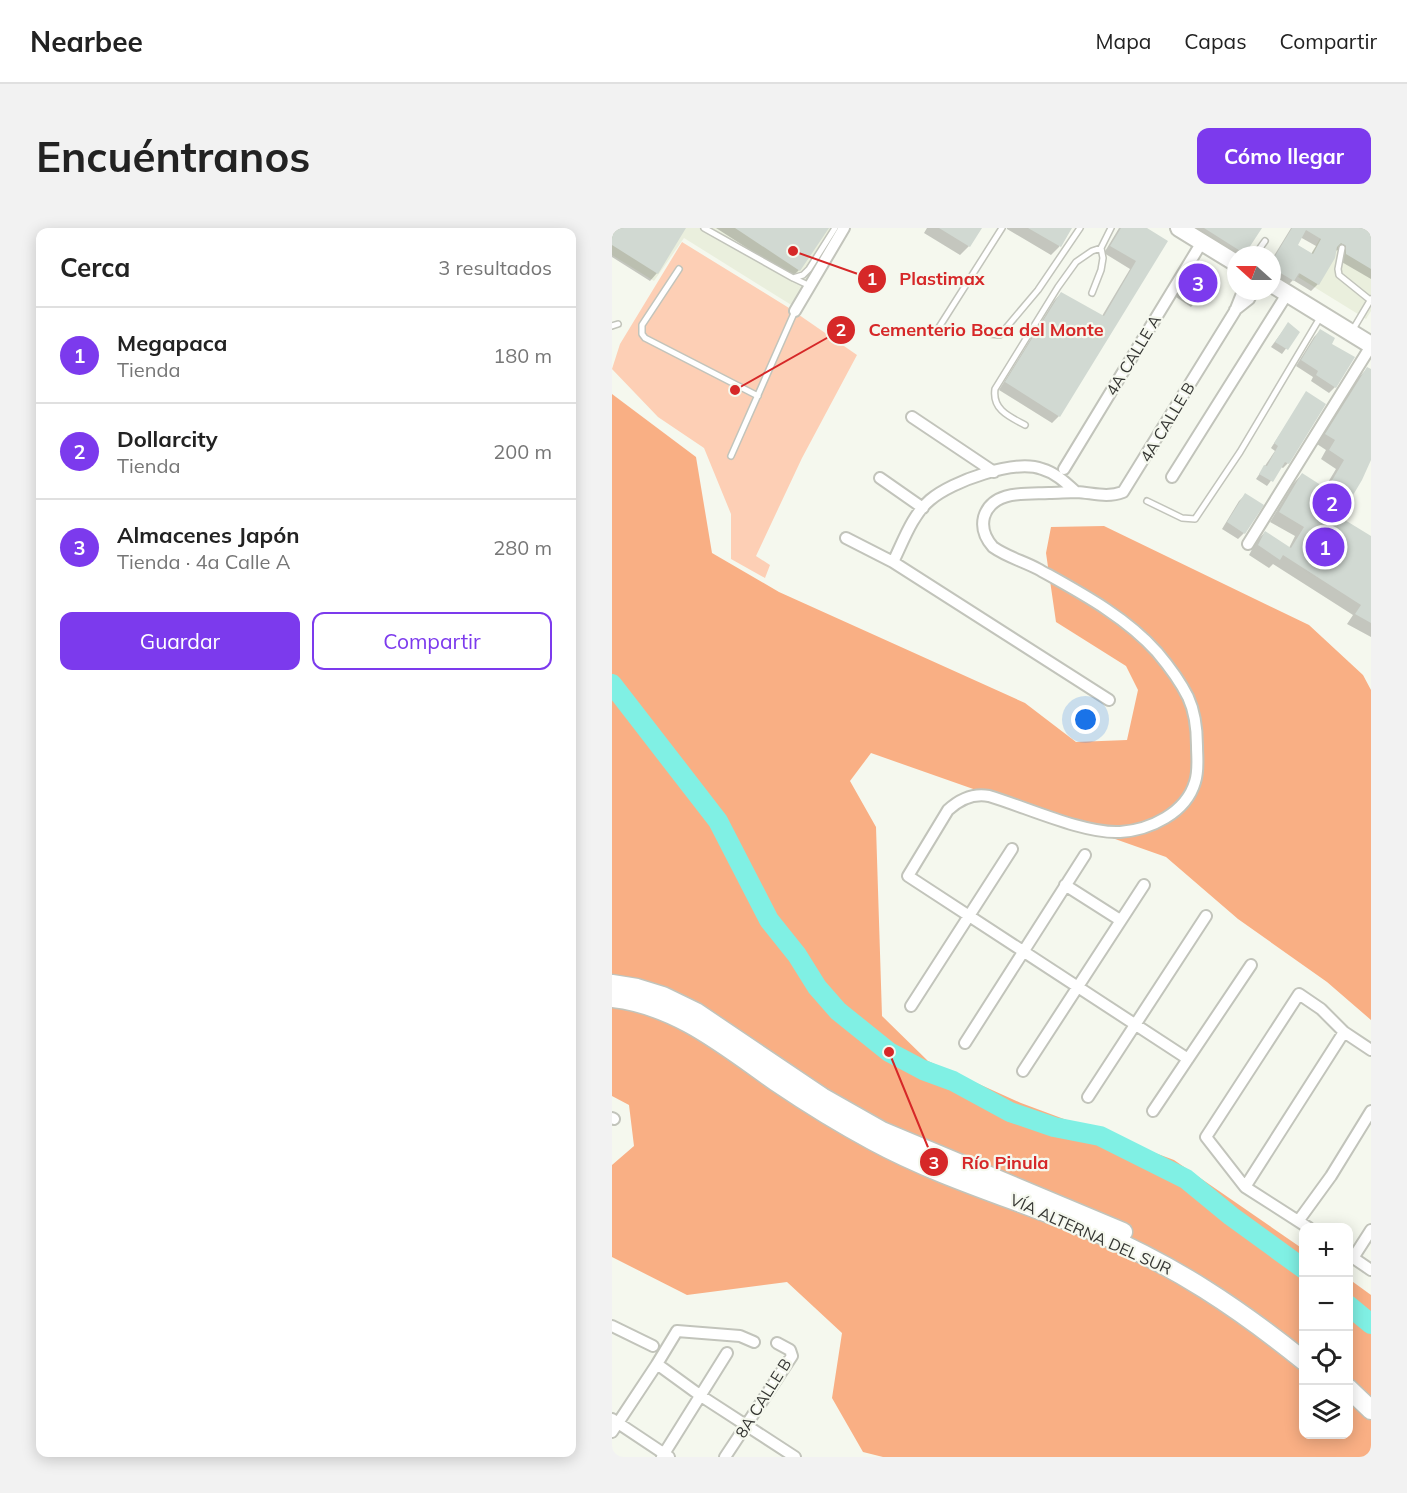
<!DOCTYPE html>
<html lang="es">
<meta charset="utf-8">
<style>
:root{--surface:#fff;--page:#f2f2f2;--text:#222;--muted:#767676;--line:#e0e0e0;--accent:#7c3aed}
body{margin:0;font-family:Mulish,sans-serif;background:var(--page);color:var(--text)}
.controls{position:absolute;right:18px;bottom:18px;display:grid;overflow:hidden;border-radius:12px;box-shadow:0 3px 15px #0003}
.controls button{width:54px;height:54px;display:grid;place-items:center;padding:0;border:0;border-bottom:2px solid var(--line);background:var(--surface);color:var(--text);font:30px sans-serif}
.compass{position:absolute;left:615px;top:18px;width:54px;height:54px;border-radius:50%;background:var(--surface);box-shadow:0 3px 15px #0003;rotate:291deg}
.you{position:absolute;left:474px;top:492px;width:21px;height:21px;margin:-15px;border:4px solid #fff;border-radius:50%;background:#1a73e8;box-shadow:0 0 0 9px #1a73e833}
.badge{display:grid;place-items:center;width:39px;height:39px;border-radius:50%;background:var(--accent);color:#fff;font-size:20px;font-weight:700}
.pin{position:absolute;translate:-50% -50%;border:3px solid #fff;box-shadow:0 2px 6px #0006}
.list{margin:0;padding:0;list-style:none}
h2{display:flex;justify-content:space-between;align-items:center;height:78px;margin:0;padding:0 24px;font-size:26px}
h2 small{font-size:20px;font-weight:400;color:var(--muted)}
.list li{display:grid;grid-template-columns:39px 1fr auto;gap:18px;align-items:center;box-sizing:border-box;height:96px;padding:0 24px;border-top:2px solid var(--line)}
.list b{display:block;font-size:22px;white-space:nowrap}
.list p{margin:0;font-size:20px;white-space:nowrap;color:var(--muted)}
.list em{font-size:20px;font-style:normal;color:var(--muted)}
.actions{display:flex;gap:12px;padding:18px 24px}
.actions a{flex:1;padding:14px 0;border:2px solid var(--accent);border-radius:12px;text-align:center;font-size:21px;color:var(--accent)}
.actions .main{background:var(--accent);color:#fff}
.icon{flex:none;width:33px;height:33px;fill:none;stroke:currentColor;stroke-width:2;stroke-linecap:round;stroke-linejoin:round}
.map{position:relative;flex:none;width:759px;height:1229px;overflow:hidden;border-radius:12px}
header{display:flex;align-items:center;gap:36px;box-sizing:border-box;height:84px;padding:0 30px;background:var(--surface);border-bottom:2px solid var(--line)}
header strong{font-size:28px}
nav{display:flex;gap:33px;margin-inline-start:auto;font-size:21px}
.intro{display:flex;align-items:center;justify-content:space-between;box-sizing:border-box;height:144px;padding:0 36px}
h1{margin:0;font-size:42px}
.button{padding:15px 27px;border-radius:12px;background:var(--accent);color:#fff;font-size:21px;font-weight:700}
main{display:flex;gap:36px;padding:0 36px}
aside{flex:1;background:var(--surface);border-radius:12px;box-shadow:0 3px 15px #0003}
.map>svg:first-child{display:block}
</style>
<header>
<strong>Nearbee</strong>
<nav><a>Mapa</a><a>Capas</a><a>Compartir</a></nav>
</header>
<div class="intro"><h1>Encuéntranos</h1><a class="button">Cómo llegar</a></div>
<main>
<aside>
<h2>Cerca<small>3 resultados</small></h2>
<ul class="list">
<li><span class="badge">1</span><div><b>Megapaca</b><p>Tienda</p></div><em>180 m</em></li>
<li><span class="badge">2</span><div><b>Dollarcity</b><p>Tienda</p></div><em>200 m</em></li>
<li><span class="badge">3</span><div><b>Almacenes Japón</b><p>Tienda · 4a Calle A</p></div><em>280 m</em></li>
</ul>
<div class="actions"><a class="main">Guardar</a><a>Compartir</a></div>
</aside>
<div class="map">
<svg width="759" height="1229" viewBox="0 0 759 1229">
<rect width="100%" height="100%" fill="#f5f8ee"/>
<path fill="#eaefdd" d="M 0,0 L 226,0 L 181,78 L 72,10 L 42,53 L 0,27 Z
M 714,0 L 759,0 L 759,83 L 754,91 L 686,49 Z"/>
<path fill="#fdcfb5" d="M 70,14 L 177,80 L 245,127 L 190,230 L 144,328 L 158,337 L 153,350 L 119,331 L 119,286 L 92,220 L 46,189 L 0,141 L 8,116 Z"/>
<path fill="#f9af84" d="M 0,166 L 84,229 L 100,325 L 167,364 L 413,475 L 464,514 L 515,512 L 526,462 L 514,438 L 444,394 L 434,325 L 439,299 L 492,298 L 697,397 L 751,447 L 759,462 L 759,792 L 715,754 L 626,691 L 554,629 L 259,525 L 238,553 L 264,599 L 270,788 L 316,833 L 409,875 L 562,932 L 691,1021 L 692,1206 L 736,1206 L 737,1051 L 759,1067 L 759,1229 L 271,1229 L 251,1224 L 220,1170 L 230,1105 L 175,1054 L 75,1067 L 0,1029 L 0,937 L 22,918 L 17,877 L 0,868 Z"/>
<path fill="#0003" fill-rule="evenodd" d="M 0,0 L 72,0 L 45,45 L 38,53 L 0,29 Z
M 104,0 L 216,0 L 187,42 L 180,49 Z
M 315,0 L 368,0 L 357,18 L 348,27 L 312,5 Z
M 395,0 L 458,0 L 447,19 L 439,27 L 395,1 Z
M 507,0 L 532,0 L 554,13 L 447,188 L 440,195 L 387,162 L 442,73 L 449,65 L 490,88 L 518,41 L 492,25 Z
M 572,0 L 644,0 L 629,27 L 624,27 Z
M 679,0 L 759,0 L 759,51 L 728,33 L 728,26 L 726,22 L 723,23 L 706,56 L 699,63 L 681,52 L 674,59 L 660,51 L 660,31 ZM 688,9 L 704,18 L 699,26 L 684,17 Z
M 587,38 L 594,55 L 597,57 L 579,79 L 564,69 L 579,46 Z
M 676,96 L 686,104 L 670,126 L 659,119 Z
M 708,103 L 718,116 L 723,159 L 717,165 L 699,153 L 701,149 L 684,138 L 702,109 Z
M 755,141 L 759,143 L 759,229 L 726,289 L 759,310 L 759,409 L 735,396 L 741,387 L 661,336 L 657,340 L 637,327 L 644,314 L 653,304 L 677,320 L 683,308 L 658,294 L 681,256 L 690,246 L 712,261 L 724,241 L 709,231 L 714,222 L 705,216 L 746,150 Z
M 695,165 L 676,235 L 671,240 L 669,239 L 655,258 L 644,251 L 663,223 L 659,220 Z
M 633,267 L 632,305 L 626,311 L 610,301 L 627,273 Z"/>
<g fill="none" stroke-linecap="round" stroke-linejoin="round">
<path stroke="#80f0e4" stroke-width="20" d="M 0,456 L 106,593 L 157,692 L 185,727 L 205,759 L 226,783 L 277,824 L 311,842 L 341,853 L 398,884 L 442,899 L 488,908 L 574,951 L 619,988 L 692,1041
M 736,1077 L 759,1096"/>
</g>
<path fill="#d1d9d2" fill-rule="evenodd" d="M 0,0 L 74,0 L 46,46 L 0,17 Z
M 123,0 L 217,0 L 188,43 Z
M 327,0 L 370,0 L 358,19 Z
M 416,0 L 460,0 L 449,19 Z
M 509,0 L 535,0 L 556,13 L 448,189 L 393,154 L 449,64 L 492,88 L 524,33 L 498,18 Z
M 592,0 L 650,0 L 633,26 Z
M 680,0 L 759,0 L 759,41 L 734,26 L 734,18 L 729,15 L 725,19 L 723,30 L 707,57 L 687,45 L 682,53 L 660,40 L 660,33 ZM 694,2 L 709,11 L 701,26 L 686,17 Z
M 586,37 L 595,37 L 602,45 L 596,54 L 599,56 L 588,72 L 571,61 Z
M 676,94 L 688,104 L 676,122 L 663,114 Z
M 708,101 L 723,110 L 720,116 L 743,129 L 724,160 L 704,147 L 706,143 L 689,132 Z
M 755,139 L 759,141 L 759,232 L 750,252 L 728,289 L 759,308 L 759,395 L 743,386 L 749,377 L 671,327 L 668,332 L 646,317 L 653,303 L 679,320 L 692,299 L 667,284 L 690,245 L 715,261 L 732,232 L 717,222 L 723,212 L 713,206 Z
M 694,163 L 714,176 L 677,236 L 673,234 L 661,254 L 647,246 L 652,237 L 655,238 L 666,218 L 662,215 Z
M 633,265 L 652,277 L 633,306 L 615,294 Z"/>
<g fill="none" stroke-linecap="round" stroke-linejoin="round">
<defs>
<path id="service" d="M 92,0 L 181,50 L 191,47 L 197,41 L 223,0
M 730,20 L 726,41 L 727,47 L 758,72
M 643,27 L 653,13
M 67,41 L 30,97 L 30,106 L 33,110 L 146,168
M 181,50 L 196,57
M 480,65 L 489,42 L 491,30 L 489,20 L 499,0
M 0,98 L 6,96
M 368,99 L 377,106 L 388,107 L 426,62 L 468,0
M 740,103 L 759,71
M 324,104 L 390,0
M 413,197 C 398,189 380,182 383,161 L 446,59 L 464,34 L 480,23 L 489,20
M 119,228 L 183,83
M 535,273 L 570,290 L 583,291 L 628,224 L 709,88"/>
<path id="minor" d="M 623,82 L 637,71 L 641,63
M 183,83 L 232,0
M 300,189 L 382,244
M 452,241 L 590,14
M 560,249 L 675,66
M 268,250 L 311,280
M 234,310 L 281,334 L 497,472
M 636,316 L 759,118
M 281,334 C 291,314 300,287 318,272 C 340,253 403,231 430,241 C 444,245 454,255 464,264
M 453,657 L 508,692
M 299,778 L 400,621
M 353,815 L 473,627
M 576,831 L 296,648 L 336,582 C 348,571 361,565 377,568 C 414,579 472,606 508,604 C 538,602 574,585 583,554 C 587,542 585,529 585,518 C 585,501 583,484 576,469 C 568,453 556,437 545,424 C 513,388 467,364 426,341 C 411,333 395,329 381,319 C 373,310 369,301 372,289 C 380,262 414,266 437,265 C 446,265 455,264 465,264 C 481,265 495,270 511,264 L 623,83 L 631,63
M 411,843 L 532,657
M 476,869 L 594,688
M 541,883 L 639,737
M 0,890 L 2,891
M 633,959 L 732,804
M 687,992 L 719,948 L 759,883
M 697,1000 L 633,959 L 594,909 L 687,766 L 709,781 L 732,804 L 759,822
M 737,1027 L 759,1042
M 741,1030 L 759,1002
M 0,1098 L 41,1118
M 142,1114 L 128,1108 L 65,1103 L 45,1136 L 89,1168 L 183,1229
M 0,1191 L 57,1229
M 0,1204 L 45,1136
M 50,1229 L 115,1125
M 113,1229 L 180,1128 L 178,1122 L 165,1115"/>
<path id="primary" d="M 567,0 L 624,35
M 660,56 L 759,117"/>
<path id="trunk" d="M 0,756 L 25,760 L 51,768 L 84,784 L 210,869 L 270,903 L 511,1004
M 0,770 C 64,777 113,818 164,854 C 195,875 227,895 261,913 C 331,951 410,973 484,1004 C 563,1038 625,1079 692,1133
M 736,1160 L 759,1182"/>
</defs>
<use href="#service" stroke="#c2c4bb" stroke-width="8"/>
<use href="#minor" stroke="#c2c4bb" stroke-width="14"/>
<use href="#primary" stroke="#c2c4bb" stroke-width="20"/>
<use href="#trunk" stroke="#c2c4bb" stroke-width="21"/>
<use href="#service" stroke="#fff" stroke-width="5"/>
<use href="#minor" stroke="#fff" stroke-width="10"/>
<use href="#primary" stroke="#fff" stroke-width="16"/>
<use href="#trunk" stroke="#fff" stroke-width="18"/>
</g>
<g text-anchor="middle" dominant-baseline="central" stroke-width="4.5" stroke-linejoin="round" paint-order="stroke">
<g font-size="16" fill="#353633" stroke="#f5f8ee">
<text transform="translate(521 127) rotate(-59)">4A CALLE A</text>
<text transform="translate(555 194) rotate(-59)">4A CALLE B</text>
<text transform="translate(479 1006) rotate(24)">VÍA ALTERNA DEL SUR</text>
<text transform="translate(151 1170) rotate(-58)">8A CALLE B</text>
</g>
</g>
<path fill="none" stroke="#d62828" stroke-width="2" d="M181 23L260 51M123 162L229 102M277 824L322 934"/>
<g fill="#d62828" stroke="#f5f8ee" stroke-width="2">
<circle cx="181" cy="23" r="6"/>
<circle cx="123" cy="162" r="6"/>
<circle cx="277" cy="824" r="6"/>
<circle cx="260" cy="51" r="15"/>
<circle cx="229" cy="102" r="15"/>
<circle cx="322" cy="934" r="15"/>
</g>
<g font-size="18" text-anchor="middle" font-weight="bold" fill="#fff">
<text x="260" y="57">1</text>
<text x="229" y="108">2</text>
<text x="322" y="941">3</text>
</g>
<g font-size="18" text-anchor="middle" font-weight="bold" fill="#d62828" stroke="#f5f8ee" stroke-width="4.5" stroke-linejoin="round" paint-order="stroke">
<text x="330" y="57">Plastimax</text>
<text x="374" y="108">Cementerio Boca del Monte</text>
<text x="393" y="941">Río Pinula</text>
</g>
</svg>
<div class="controls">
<button>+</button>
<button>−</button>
<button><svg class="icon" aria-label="locate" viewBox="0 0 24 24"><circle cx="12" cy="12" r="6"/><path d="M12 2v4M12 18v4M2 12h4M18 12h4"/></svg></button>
<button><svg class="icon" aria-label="layers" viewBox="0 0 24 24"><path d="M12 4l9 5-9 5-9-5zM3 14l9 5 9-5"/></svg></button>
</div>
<svg class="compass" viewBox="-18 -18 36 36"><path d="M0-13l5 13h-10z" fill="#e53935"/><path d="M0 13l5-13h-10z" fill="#767676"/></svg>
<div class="you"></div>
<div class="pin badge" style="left:713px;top:319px">1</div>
<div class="pin badge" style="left:720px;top:275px">2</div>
<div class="pin badge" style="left:586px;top:55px">3</div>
</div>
</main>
